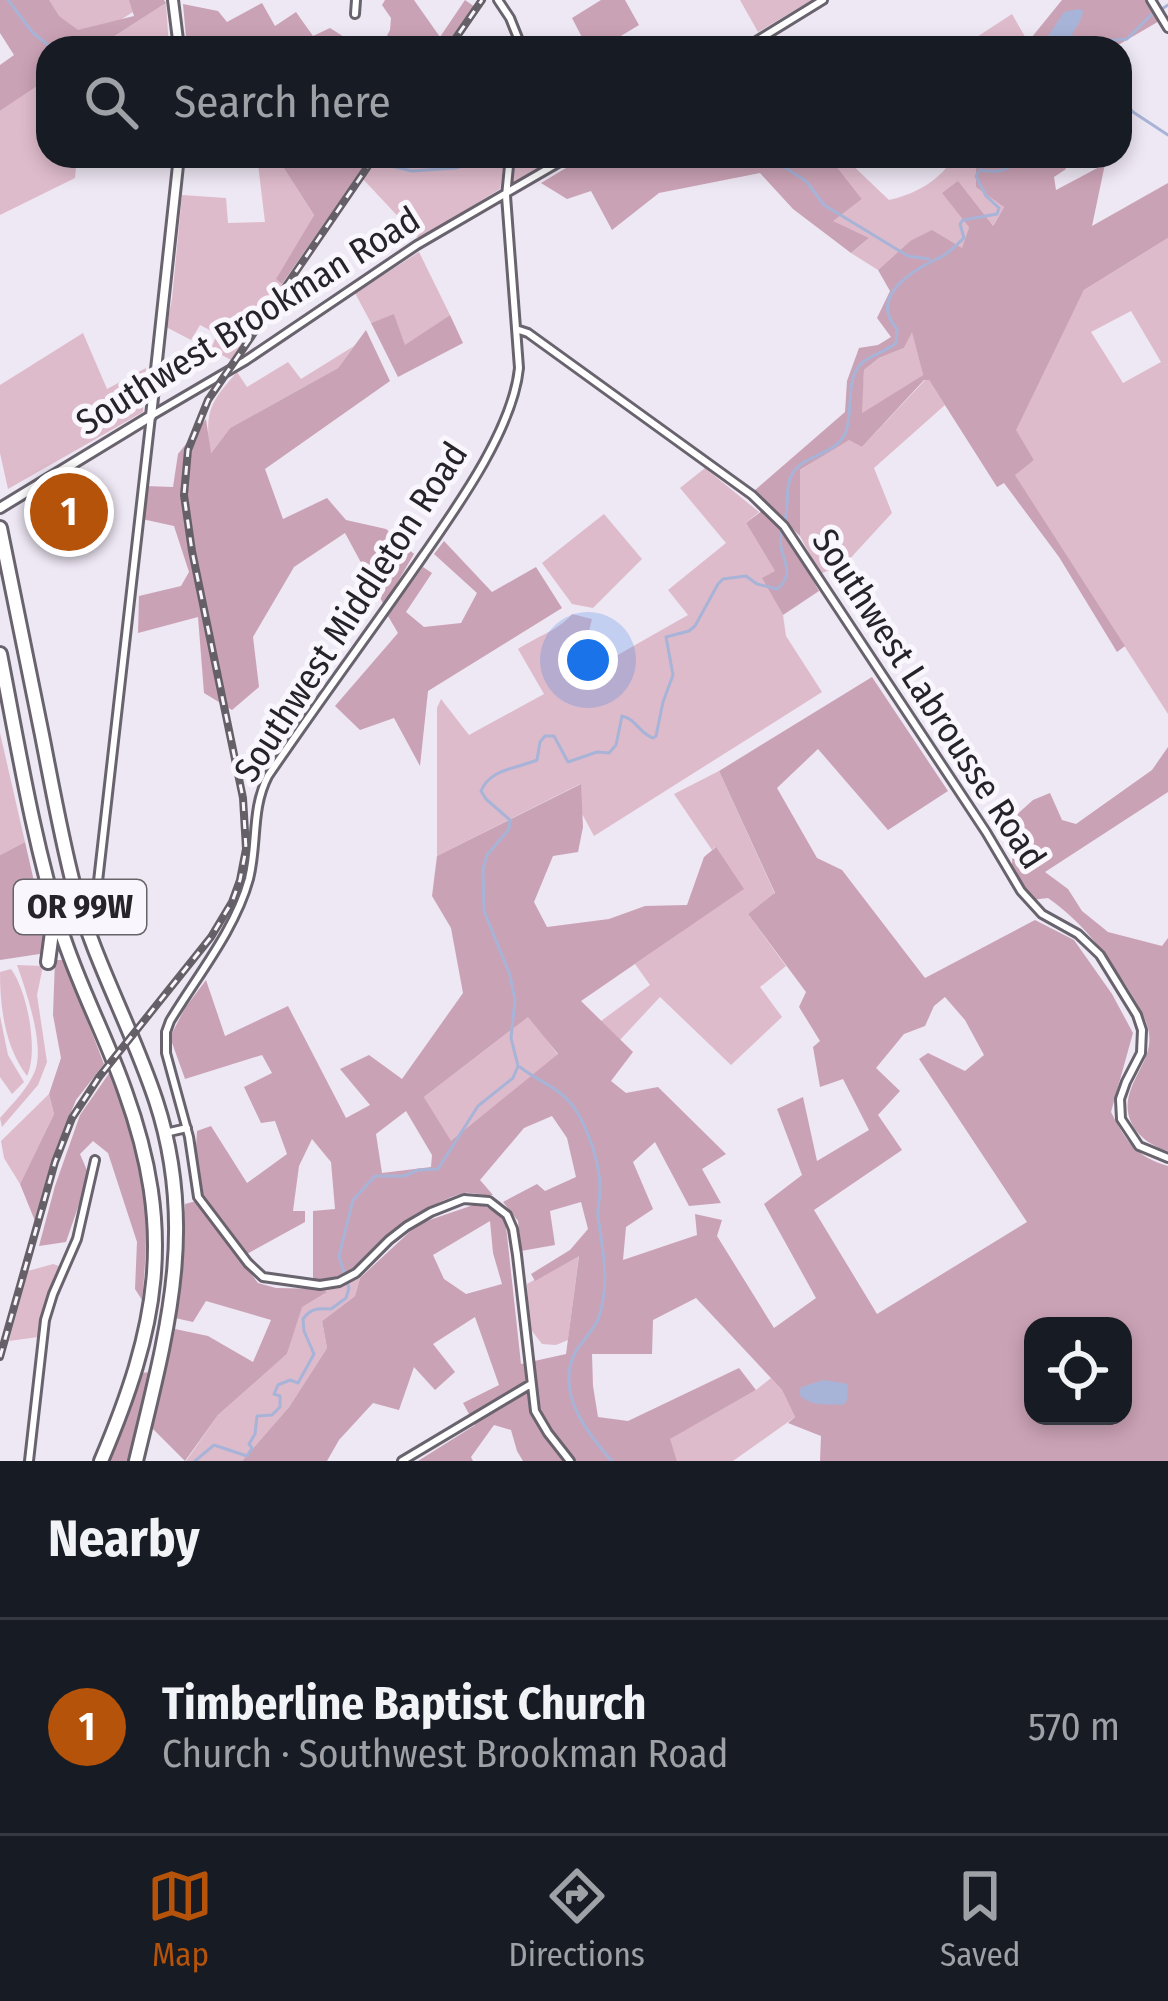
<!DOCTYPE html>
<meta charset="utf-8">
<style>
:root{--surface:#171b24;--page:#20242c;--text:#f1f3f6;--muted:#9ea1a6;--line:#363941;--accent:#b45309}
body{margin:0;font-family:"Fira Sans Condensed",sans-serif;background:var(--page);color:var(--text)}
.controls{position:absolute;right:36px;bottom:36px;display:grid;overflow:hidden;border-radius:24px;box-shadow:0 6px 18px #0003}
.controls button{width:108px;height:108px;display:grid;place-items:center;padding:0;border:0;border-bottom:3px solid var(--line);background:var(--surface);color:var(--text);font:60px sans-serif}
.you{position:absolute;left:588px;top:660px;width:42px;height:42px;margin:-30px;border:9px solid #fff;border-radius:50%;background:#1a73e8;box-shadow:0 0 0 18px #1a73e833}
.badge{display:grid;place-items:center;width:78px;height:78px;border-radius:50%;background:var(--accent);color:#fff;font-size:39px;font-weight:700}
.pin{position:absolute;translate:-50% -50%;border:6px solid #fff;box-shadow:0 3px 12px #0006}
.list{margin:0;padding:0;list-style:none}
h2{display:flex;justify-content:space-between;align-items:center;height:156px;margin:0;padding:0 48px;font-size:51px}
h2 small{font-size:39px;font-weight:400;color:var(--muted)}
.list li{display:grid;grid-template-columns:78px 1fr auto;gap:36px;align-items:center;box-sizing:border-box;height:216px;padding:0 48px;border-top:3px solid var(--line)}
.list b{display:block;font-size:45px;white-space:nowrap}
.list p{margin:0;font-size:39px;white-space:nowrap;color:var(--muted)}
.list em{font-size:39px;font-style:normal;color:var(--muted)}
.icon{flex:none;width:66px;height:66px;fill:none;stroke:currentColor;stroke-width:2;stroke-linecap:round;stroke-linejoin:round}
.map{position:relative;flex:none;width:1168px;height:1461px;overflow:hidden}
.search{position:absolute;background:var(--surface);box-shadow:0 6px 18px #0003;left:36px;right:36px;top:36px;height:132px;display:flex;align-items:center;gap:30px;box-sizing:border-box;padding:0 42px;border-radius:36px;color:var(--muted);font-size:45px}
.sheet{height:372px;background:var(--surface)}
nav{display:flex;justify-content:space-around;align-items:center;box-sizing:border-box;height:168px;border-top:3px solid var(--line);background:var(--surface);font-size:33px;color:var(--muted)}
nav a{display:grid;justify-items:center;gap:6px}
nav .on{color:var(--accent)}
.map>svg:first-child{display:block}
</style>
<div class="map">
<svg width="1168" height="1461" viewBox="0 0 1168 1461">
<rect width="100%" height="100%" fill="#eee7f4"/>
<path fill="#debbcb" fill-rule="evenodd" d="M 23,0 L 152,0 L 76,48 Z
M 740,0 L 812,0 L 758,32 Z
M 166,3 L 169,48 L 96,48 Z
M 1012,14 L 1028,42 L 1023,48 L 960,48 Z
M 48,79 L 48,156 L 77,156 L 75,178 L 0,215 L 0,111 Z
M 257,156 L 276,156 L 314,215 L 277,278 L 282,284 L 231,360 L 211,349 L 217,334 L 200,325 L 191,340 L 166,327 L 172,299 L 182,195 L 226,198 L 228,223 L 265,222 Z
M 382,156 L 505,156 L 500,189 L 419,239 L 363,179 Z
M 514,156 L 563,156 L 515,187 L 511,183 Z
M 955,156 L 989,156 L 976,162 L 1004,207 L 992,227 L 957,181 L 969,227 L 962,249 L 910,241 L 878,270 L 851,253 L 868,239 L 832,221 L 862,199 L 837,167 L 847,160 L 889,200 C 918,193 939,181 955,156 Z
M 1168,238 L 1168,714 L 1014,474 L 1034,460 L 1015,430 L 1084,290 ZM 1131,311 L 1161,362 L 1123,383 L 1091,332 Z
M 419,252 L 450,315 L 405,346 L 394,315 L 371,323 L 355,293 Z
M 912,330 L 923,375 L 861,414 L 864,370 L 879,358 L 904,348 Z
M 83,333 L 107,389 L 146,368 L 143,412 L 8,489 L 0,453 L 0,385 Z
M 354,346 L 338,368 L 230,428 L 210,454 C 205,411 209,404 237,372 L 247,387 L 288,362 L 301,379 Z
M 925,380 L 929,380 L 945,405 L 874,468 L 892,513 L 846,563 L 820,574 L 800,536 L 799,471 L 849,439 L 862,447 Z
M 705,468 L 759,512 L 746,523 L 776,572 L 763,579 L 783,615 L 786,636 L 822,692 L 594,836 L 580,810 L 580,784 L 437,856 L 437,708 L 441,699 L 469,735 L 544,694 L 518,649 C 536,637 559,630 572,614 L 592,619 L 585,647 L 600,665 L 688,615 L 668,590 L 726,543 L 680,488 Z
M 604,514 L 642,559 L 593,608 L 572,604 L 542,563 Z
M 0,733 L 25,842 L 0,855 Z
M 719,771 L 775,894 L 748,914 L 786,966 L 760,987 L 782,1017 L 731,1065 L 660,997 L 620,1040 L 601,1021 L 650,985 L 635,964 L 743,889 L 715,847 L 712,850 L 674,794 Z
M 17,965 L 43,966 L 37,995 L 47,1062 L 38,1085 L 2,1127 L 0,1118 C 12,1104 28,1089 35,1071 C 45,1046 26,990 17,965 Z
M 11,969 C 27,990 39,1051 27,1076 C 5,1047 0,1008 0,972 Z
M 0,1016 L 8,1055 L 24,1082 L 12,1094 L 0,1077 Z
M 529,1016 L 558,1055 L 451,1142 L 424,1097 Z
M 49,1094 L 54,1114 L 20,1184 L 4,1158 L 1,1141 Z
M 579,1255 L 568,1340 L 556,1345 L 542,1344 L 529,1327 L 527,1284 Z
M 53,1264 L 59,1266 L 60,1271 L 40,1324 L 38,1337 L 9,1341 L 28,1271 Z
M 360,1278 L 355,1296 L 322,1321 L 327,1348 L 289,1407 L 242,1461 L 186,1461 L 218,1415 L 287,1354 L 301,1307 L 325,1294 L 325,1289 Z
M 771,1378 L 782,1390 L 795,1417 L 733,1461 L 677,1461 L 669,1439 L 756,1390 Z"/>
<path fill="#caa2b5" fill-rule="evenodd" d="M 0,0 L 49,0 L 59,16 L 78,30 L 134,16 L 129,0 L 164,0 L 166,3 L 96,48 L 48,48 L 48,79 L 0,111 L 0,65 L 14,55 L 0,33 Z
M 385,0 L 414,0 L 440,37 L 465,0 L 475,7 L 447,48 L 187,48 L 183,4 L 218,11 L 227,22 L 262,3 L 275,26 L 296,12 L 313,36 L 330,28 L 355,44 L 381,47 L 390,30 L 391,18 L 382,5 Z
M 601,0 L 625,0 L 639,25 L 606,45 L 607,48 L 584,48 L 586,45 L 572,18 Z
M 1062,0 L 1148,0 L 1161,20 L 1113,48 L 1023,48 Z
M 276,156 L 371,156 L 282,284 L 276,279 L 314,215 Z
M 586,156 L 853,156 L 837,167 L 862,199 L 833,221 L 869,238 L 851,253 L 793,209 L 760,173 L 659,193 L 612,230 L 591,191 L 567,199 L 541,183 Z
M 989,156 L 1059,156 L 1066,169 L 1054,177 L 1056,190 L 1105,164 L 1092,226 L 1168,183 L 1168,238 L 1084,290 L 1016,430 L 1034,460 L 1015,475 L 1125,646 L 1117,652 L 1059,557 L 1004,483 L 997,487 L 929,380 L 924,380 L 862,447 L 849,440 L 800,470 L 800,536 L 754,491 L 845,412 L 847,381 L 859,348 L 878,345 L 891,337 L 877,318 L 890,291 L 878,270 L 910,241 L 932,230 L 962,248 L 969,227 L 942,193 L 958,181 L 993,226 L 1004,207 L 976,187 L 976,162 ZM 912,332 L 923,375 L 862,413 L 864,370 L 879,358 L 904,348 Z
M 394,314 L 405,345 L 450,315 L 463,343 L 398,377 L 371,323 Z
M 366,330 L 390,381 L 265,469 L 283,519 L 327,498 L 346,520 L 386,529 L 414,554 L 384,605 L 345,533 L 294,567 L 253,637 L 259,687 L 232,710 L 204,693 L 198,617 L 138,633 L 139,596 L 181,586 L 189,572 L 174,526 L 142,519 L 145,486 L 173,487 L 178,454 L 206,419 L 211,453 L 230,428 L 338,368 Z
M 763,510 L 792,544 L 819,591 L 783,615 L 762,578 L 775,571 L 746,523 Z
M 444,541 L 492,592 L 536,567 L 562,608 L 428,691 L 420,766 L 394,718 L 360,730 L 335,706 L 398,633 L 388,616 L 423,567 L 432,573 L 406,612 L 424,627 L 461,623 L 477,593 L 434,554 Z
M 872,677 L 948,791 L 888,830 L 818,749 L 777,788 L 817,858 L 842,870 L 925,978 L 1035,920 L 1074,940 L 1112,994 L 1133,1033 L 1111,1112 C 1125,1140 1136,1157 1168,1166 L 1168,1461 L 820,1461 L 821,1436 L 788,1423 L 795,1417 L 782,1390 L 771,1378 L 696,1298 L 653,1320 L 652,1354 L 592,1354 L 593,1386 L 598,1417 L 628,1421 L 739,1368 L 756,1390 L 670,1439 L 677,1461 L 523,1461 L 517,1451 L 511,1430 L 494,1425 L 471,1457 L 473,1461 L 418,1461 L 475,1425 L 463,1403 L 499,1385 L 475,1317 L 433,1344 L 455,1372 L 435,1390 L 414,1367 L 399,1410 L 373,1403 L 339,1440 L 327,1461 L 242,1461 L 289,1407 L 327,1348 L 322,1321 L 355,1296 L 360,1278 L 418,1224 L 479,1203 L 505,1217 L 521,1364 L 566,1354 L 579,1256 L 535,1281 L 531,1274 L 570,1250 L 588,1229 L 581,1202 L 550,1211 L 555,1245 L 521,1251 L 518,1221 L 503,1202 L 537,1184 L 545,1191 L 576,1177 L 567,1138 L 552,1116 L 524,1128 L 480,1180 L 493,1195 C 483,1197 475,1192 465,1193 C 455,1194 422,1210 413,1216 C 374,1244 368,1278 313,1280 L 313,1211 L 335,1209 L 331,1162 L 312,1139 L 299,1166 L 293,1211 L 305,1211 L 305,1222 L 245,1255 L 200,1196 L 195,1163 L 197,1131 L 211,1126 L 247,1183 L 287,1154 L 275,1121 L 261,1123 L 244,1087 L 272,1073 L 262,1055 L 185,1079 L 170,1037 L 185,1008 L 206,980 L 225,1036 L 288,1006 L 346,1118 L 370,1105 L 340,1069 L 369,1055 L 402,1079 L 463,993 L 451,928 L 432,896 L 437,856 L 581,784 L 583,827 L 578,852 L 553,856 L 534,902 L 547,927 L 609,919 L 645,906 L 687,905 L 704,857 L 716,847 L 744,889 L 581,1001 L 633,1052 L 611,1081 L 626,1093 L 658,1087 L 726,1154 L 702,1169 L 721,1203 L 689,1206 L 655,1142 L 633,1162 L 653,1209 L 626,1227 L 623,1260 L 697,1235 L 695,1214 L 722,1220 L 717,1236 L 774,1328 L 816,1298 L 764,1204 L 802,1175 L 777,1109 L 803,1097 L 817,1161 L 869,1130 L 843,1079 L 820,1087 L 813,1047 L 820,1041 L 799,1007 L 806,992 L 748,914 L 775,893 L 719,771 ZM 945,997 L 965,1020 L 984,1055 L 965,1071 L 928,1053 L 919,1059 L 1027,1222 L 877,1314 L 814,1210 L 902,1150 L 878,1115 L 900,1091 L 876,1068 L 904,1034 L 925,1026 L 934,1006 ZM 528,1017 L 558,1054 L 451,1141 L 424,1097 ZM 406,1111 L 432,1155 L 431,1167 L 382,1173 L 376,1134 ZM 490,1221 L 493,1253 L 502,1284 L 466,1294 L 444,1279 L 433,1255 ZM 1033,1326 L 1123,1326 L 1123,1416 L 1033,1416 Z
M 1168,747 L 1168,792 L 1045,872 L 1068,889 L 1082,911 L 1108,932 L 1162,946 L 1168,938 L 1168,1151 C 1140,1143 1119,1119 1131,1089 C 1139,1067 1154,1053 1148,1028 C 1144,1013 1135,1000 1127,987 C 1104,951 1082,922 1048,898 L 1032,900 L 1012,868 L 1013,818 L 1033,800 L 1050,793 L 1062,820 L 1076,824 L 1152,770 Z
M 25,842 L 46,934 L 46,953 L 0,960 L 0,855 Z
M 55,960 L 64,960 L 104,1064 L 76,1100 L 56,1149 L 35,1221 L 20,1184 L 54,1114 L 49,1094 L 61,1058 L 53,1015 Z
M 110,1072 C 119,1100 130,1127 137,1155 C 149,1204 147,1251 142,1300 L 135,1289 L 137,1242 L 108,1153 L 93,1141 L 80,1154 L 89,1175 L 66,1242 L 39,1246 L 55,1186 L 80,1115 Z
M 196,1201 L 258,1283 L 276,1288 L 325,1289 L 326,1293 L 302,1307 L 287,1354 L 218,1415 L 185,1461 L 151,1427 L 175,1329 L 208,1336 L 253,1362 L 271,1320 L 206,1301 L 193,1322 L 175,1318 L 184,1254 L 185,1204 Z
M 150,1372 L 129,1461 L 107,1461 L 142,1373 Z"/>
<path fill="#a7b4d8" d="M 1079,9 L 1083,11 C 1082,25 1068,34 1066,48 L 1040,48 L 1064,12 Z
M 824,1380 L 848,1384 L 847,1400 L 843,1405 C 828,1404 809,1407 799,1394 L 801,1387 Z"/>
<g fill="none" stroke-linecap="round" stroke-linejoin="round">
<path stroke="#a7b4d8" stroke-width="3" d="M 8,0 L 33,33 L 52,48
M 1162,9 L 1168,5
M 1070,33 L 1075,43 L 1083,48
M 1087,48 L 1105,41 L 1127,39 L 1153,13
M 1120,97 L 1133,112 L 1168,135
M 349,156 L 412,171 L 455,168 L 506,156
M 584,156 L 632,164 L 662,156
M 767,156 L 806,181 L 824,205 L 908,256 L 929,259
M 785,520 C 789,506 785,486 792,474 C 804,454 834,456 845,434 C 854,417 844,376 863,362 C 872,355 885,352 896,343 L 897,329 C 867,296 915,269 941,257 C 949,253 957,244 964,238 L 960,224 L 963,220 L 997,214 L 999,208 L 986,196 L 976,176 L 980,170 C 999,173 1008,172 1019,156
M 520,1067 C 540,1083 563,1088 577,1112 C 590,1134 600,1164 600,1190 C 600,1200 597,1208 598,1217 C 603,1252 610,1282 599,1317 C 594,1331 581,1341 574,1355 C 556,1394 588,1434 612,1461
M 195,1461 L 214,1445 L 247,1456 L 252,1448 L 249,1444 L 255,1434 L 257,1416 L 272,1415 L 280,1407 L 280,1396 L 274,1394 L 278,1385 L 290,1380 L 298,1383 L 314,1354 L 304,1331 L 303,1319 C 311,1308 318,1308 331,1309 L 346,1298 L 349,1288 L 339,1256 L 353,1200 L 375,1176 L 404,1176 L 418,1170 L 438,1169 L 478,1106 L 513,1078 L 518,1066 L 511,1038 L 515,1000 L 510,975 L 484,911 L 483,869 L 487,855 L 509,829 L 510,820 L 486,799 L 481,791 C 490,769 515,769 537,760 L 540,742 L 545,736 L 554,736 L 568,762 L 597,752 L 609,753 L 616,745 L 622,716 C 636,719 639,733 653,738 L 656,736 L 663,702 L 673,675 L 666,637 L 689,631 L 695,626 L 718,584 L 723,579 L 746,576 L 757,584 L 777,589 C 800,570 774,555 782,530"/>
<defs>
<path id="minor" d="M 498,0 L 510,18 L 522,48
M 1151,0 L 1168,28
M 355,14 L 356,0
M 745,48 L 823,0
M 510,156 L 506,196 L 519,368 C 513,429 457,507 423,556 C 372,630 318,702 268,776 C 251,809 258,843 249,879 C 235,930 197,976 170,1021 L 166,1032 L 166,1053 L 189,1137 L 198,1197 L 248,1263 L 263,1277 L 320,1285 L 339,1282 L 356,1273 L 389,1240 L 407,1226 L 431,1212 L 464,1199 L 489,1201 L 507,1215 L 513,1229 L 517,1255 L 535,1411 L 548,1433 L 570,1461
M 516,329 L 528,333 L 752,495 L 784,526 L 986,832 L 1021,891 L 1042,914 L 1078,934 L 1100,955 L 1137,1015 L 1142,1030 L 1141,1053 L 1126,1082 L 1120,1099 L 1121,1119 L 1139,1146 L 1168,1158
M 96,899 L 151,416 L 245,361 L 417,245 L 570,156
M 165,1133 L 187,1128
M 29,1461 L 45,1320 L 53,1294 L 77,1239 L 95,1160
M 402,1461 L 531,1384"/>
<path id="tertiary" d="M 173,0 L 179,48
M 0,508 L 151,416 L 179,156"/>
<path id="trunk" d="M 0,528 C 14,597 28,666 42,735 C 52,786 61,837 74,887 C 94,961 132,1028 156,1101 C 198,1229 166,1335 136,1461
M 0,654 C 18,746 33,840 61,930 C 78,985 106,1036 125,1091 C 176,1232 158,1327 101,1461
M 48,962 L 54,917"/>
</defs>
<use href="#minor" stroke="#69636e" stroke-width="12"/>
<use href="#tertiary" stroke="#69636e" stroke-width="14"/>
<use href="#trunk" stroke="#69636e" stroke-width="18"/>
<use href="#minor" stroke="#fff" stroke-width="6"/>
<use href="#tertiary" stroke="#fff" stroke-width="8"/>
<use href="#trunk" stroke="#fff" stroke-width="12"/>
<defs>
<path id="rail" d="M 449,48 L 482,0
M 0,1357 L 55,1162 L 72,1118 L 99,1077 L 211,937 L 232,902 L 240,880 L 246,849 L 243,798 L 192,551 L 184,495 L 188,450 L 208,400 L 375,156"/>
</defs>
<use href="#rail" stroke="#656068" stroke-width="8"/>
<use href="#rail" stroke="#faf6fd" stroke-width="3" stroke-dasharray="9" stroke-linecap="butt"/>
</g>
<g text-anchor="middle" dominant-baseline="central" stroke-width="10" stroke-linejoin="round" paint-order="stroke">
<rect fill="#faf6fd" stroke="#666369" stroke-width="3" x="14" y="880" width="132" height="54" rx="9"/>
<g font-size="33" font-weight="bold" fill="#272429">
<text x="80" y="907">OR 99W</text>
</g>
<g font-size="36" fill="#272429" stroke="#faf6fd">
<text transform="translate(248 321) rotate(-32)">Southwest Brookman Road</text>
<text transform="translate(351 612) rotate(-57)">Southwest Middleton Road</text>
<text transform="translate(929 699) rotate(57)">Southwest Labrousse Road</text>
</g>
</g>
</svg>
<div class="controls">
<button><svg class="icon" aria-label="locate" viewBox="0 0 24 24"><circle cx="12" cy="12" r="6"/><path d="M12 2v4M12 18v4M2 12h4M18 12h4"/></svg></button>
</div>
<div class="you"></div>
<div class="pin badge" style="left:69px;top:512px">1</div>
<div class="search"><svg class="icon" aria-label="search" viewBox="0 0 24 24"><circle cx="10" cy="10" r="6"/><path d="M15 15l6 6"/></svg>Search here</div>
</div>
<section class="sheet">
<h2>Nearby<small></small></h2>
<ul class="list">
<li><span class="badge">1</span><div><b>Timberline Baptist Church</b><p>Church · Southwest Brookman Road</p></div><em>570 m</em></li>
</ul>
</section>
<nav>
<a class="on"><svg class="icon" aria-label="map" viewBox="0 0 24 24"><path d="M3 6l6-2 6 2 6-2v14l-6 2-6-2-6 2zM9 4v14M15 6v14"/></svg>Map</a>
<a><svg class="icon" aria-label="directions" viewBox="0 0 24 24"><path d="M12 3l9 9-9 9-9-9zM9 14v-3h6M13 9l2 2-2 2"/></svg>Directions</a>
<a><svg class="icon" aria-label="saved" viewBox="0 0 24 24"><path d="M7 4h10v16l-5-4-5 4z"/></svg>Saved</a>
</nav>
